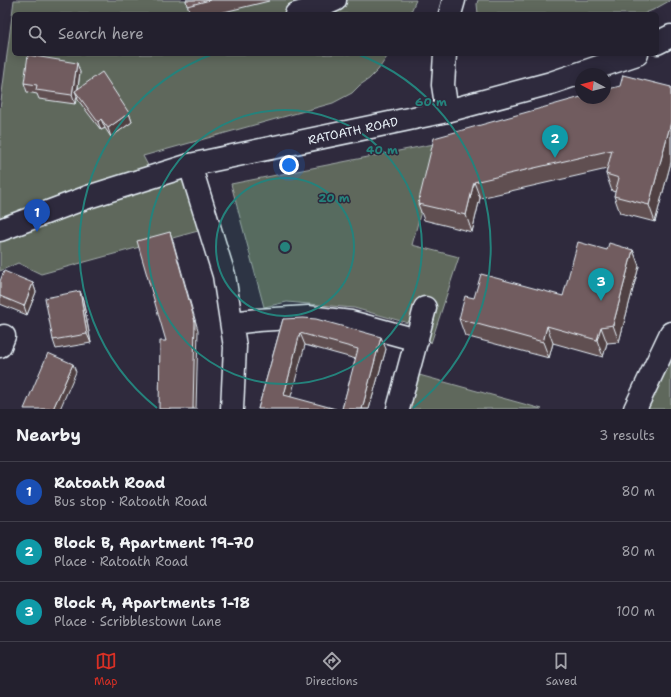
<!DOCTYPE html>
<meta charset="utf-8">
<style>
:root{--surface:#23202e;--page:#2f2d3a;--text:#f1f3f6;--muted:#a3a3aa;--line:#403e4a;--accent:#d93025}
body{margin:0;font-family:"Shantell Sans",sans-serif;background:var(--page);color:var(--text)}
.compass{position:absolute;left:575px;top:68px;width:36px;height:36px;border-radius:50%;background:var(--surface);box-shadow:0 2px 10px #0003;rotate:277deg}
.you{position:absolute;left:289px;top:165px;width:14px;height:14px;margin:-10px;border:3px solid #fff;border-radius:50%;background:#1a73e8;box-shadow:0 0 0 6px #1a73e833}
.badge{display:grid;place-items:center;width:26px;height:26px;border-radius:50%;background:var(--accent);color:#fff;font-size:13px;font-weight:700}
.pin{position:absolute;translate:-50% -33px;filter:drop-shadow(0 1px 2px #0008)}
.pin::after{content:'';position:absolute;top:21px;width:14px;height:12px;background:inherit;clip-path:polygon(0 0,100% 0,50% 100%)}
.list{margin:0;padding:0;list-style:none}
h2{display:flex;justify-content:space-between;align-items:center;height:52px;margin:0;padding:0 16px;font-size:17px}
h2 small{font-size:13px;font-weight:400;color:var(--muted)}
.list li{display:grid;grid-template-columns:26px 1fr auto;gap:12px;align-items:center;box-sizing:border-box;height:60px;padding:0 16px;border-top:1px solid var(--line)}
.list b{display:block;font-size:15px;white-space:nowrap}
.list p{margin:0;font-size:13px;white-space:nowrap;color:var(--muted)}
.list em{font-size:13px;font-style:normal;color:var(--muted)}
.icon{flex:none;width:22px;height:22px;fill:none;stroke:currentColor;stroke-width:2;stroke-linecap:round;stroke-linejoin:round}
.map{position:relative;flex:none;width:671px;height:409px;overflow:hidden}
.search{position:absolute;background:var(--surface);box-shadow:0 2px 10px #0003;left:12px;right:12px;top:12px;height:44px;display:flex;align-items:center;gap:10px;box-sizing:border-box;padding:0 14px;border-radius:6px;color:var(--muted);font-size:15px}
.sheet{height:232px;background:var(--surface)}
nav{display:flex;justify-content:space-around;align-items:center;box-sizing:border-box;height:56px;border-top:1px solid var(--line);background:var(--surface);font-size:11px;color:var(--muted)}
nav a{display:grid;justify-items:center;gap:2px}
nav .on{color:var(--accent)}
.map>svg:first-child{display:block}
</style>
<div class="map">
<svg width="671" height="409" viewBox="0 0 671 409">
<rect width="100%" height="100%" fill="#2f2a3d"/>
<filter id="ink" filterUnits="userSpaceOnUse"><feTurbulence type="fractalNoise" baseFrequency=".025" numOctaves="2"/><feDisplacementMap in="SourceGraphic" scale="8" xChannelSelector="R" yChannelSelector="G"/><feConvolveMatrix kernelMatrix="1 2 1 2 8 2 1 2 1" color-interpolation-filters="sRGB"/></filter>
<g filter="url(#ink)">
<path fill="#5e675b" stroke="#a3acaa" d="M 14,0 L 416,0 L 410,14 L 14,14 L 14,54 L 389,54 L 378,70 L 369,79 L 360,85 L 352,93 L 333,103 L 143,156 L 155,179 L 0,234 L 0,109 Z
M 478,0 L 671,0 L 653,10 L 643,14 L 478,14 L 477,4 Z
M 439,143 L 412,245 L 459,257 L 431,343 L 419,326 L 354,308 L 287,302 L 264,307 L 231,184 Z
M 191,168 L 209,228 L 41,274 L 18,263 L 0,271 L 0,237 Z
M 671,361 L 671,409 L 647,409 L 648,398 Z
M 412,373 L 542,409 L 402,409 Z"/>
<g fill="none" stroke-linecap="round" stroke-linejoin="round">
<defs>
<path id="minor" d="M 296,14 L 317,8 L 335,0
M 190,165 L 224,275 L 235,347 L 232,409
M 232,323 L 258,320 L 308,317 L 351,322 L 417,340
M 0,346 L 4,336
M 398,409 L 425,308
M 635,409 L 671,333"/>
<path id="tertiary" d="M 0,230 L 88,197 L 190,165 L 447,111"/>
<path id="secondary" d="M 450,14 L 454,0
M 657,43 L 671,36
M 445,54 L 443,85 L 447,111 L 551,83 L 637,54"/>
</defs>
<use href="#minor" stroke="#e8f1f8" stroke-width="25"/>
<use href="#tertiary" stroke="#e8f1f8" stroke-width="25"/>
<use href="#secondary" stroke="#e8f1f8" stroke-width="25"/>
<use href="#minor" stroke="#2f2a3d" stroke-width="22"/>
<use href="#tertiary" stroke="#2f2a3d" stroke-width="22"/>
<use href="#secondary" stroke="#2f2a3d" stroke-width="22"/>
</g>
<path fill="#614f51" stroke="#e8f1f8" d="M 186,0 L 269,0 L 269,1 L 216,14 L 190,14 Z
M 80,72 L 78,89 L 129,113 L 132,122 L 111,137 L 105,128 L 101,130 L 78,100 L 77,96 L 75,104 L 39,99 L 37,94 L 27,92 L 24,83 Z
M 671,87 L 671,162 L 655,222 L 620,213 L 614,196 L 616,192 L 612,191 L 606,174 L 607,169 L 480,198 L 472,232 L 424,220 L 418,204 Z
M 607,250 L 633,250 L 639,266 L 619,342 L 607,343 L 603,357 L 553,343 L 549,358 L 465,336 L 459,319 L 563,296 Z
M 0,281 L 33,283 L 36,292 L 27,315 L 0,304 Z
M 80,291 L 83,300 L 91,343 L 56,349 L 53,340 Z
M 283,319 L 386,349 L 369,409 L 342,409 L 356,359 L 305,345 L 258,409 Z"/>
<path fill="#4f4042" stroke="#e8f1f8" d="M 77,63 L 80,72 L 77,94 L 75,91 L 77,96 L 75,104 L 72,95 Z
M 129,113 L 132,122 L 111,137 L 108,128 Z
M 101,119 L 105,128 L 101,130 L 98,122 Z
M 671,122 L 671,162 L 655,222 L 649,205 Z
M 474,182 L 480,198 L 472,232 L 466,215 Z
M 170,232 L 173,241 L 198,330 L 196,409 L 193,409 Z
M 633,250 L 639,266 L 619,342 L 613,325 Z
M 33,283 L 36,292 L 27,315 L 24,306 Z
M 80,291 L 83,300 L 91,343 L 87,334 Z
M 547,326 L 553,343 L 549,358 L 543,342 Z
M 601,327 L 607,343 L 603,357 L 597,340 Z
M 300,333 L 305,345 L 288,407 L 284,395 Z
M 381,337 L 386,349 L 369,409 L 362,409 Z
M 73,364 L 76,372 L 60,409 L 53,409 Z"/>
<path fill="#715c5e" stroke="#e8f1f8" d="M 186,0 L 210,0 L 187,6 Z
M 28,55 L 77,63 L 72,95 L 36,90 L 37,85 L 24,83 Z
M 102,72 L 129,113 L 108,128 L 101,119 L 98,122 L 75,91 Z
M 623,75 L 671,87 L 671,122 L 649,205 L 614,196 L 619,178 L 606,174 L 612,150 L 474,182 L 466,215 L 418,204 L 434,138 L 581,97 L 581,98 L 605,98 L 605,90 L 620,86 Z
M 170,232 L 195,322 L 193,409 L 159,409 L 160,341 L 166,341 L 137,241 Z
M 578,242 L 607,250 L 609,243 L 633,250 L 613,325 L 601,327 L 597,340 L 547,326 L 543,342 L 459,319 L 465,296 L 474,298 L 481,274 L 563,296 Z
M 4,271 L 33,283 L 24,306 L 0,296 L 0,281 Z
M 80,291 L 87,334 L 53,340 L 45,298 Z
M 303,318 L 316,319 L 381,337 L 362,409 L 342,409 L 358,349 L 300,333 L 284,395 L 336,409 L 258,409 L 283,319 Z
M 48,353 L 73,364 L 53,409 L 24,409 Z"/>
</g>
<circle cx="285" cy="247" r="69" fill="#25827c" fill-opacity=".12"/>
<g fill="none" stroke="#25827c" stroke-width="2">
<circle cx="285" cy="247" r="69"/>
<circle cx="285" cy="247" r="137"/>
<path d="M157 408A206 206 0 0 1 213 54M357 54A206 206 0 0 1 413 408"/>
</g>
<g text-anchor="middle" dominant-baseline="central" stroke-width="3" stroke-linejoin="round" paint-order="stroke">
<g font-size="12" fill="#e8f1f8" stroke="#2f2a3d">
<text transform="translate(353 131) rotate(-12)">RATOATH ROAD</text>
</g>
</g>
<circle cx="285" cy="247" r="6" fill="#25827c" stroke="#2f2a3d" stroke-width="2"/>
<g font-size="12" text-anchor="middle" font-weight="bold" fill="#25827c" stroke="#2f2a3d" stroke-width="3" stroke-linejoin="round" paint-order="stroke">
<text x="431" y="106">60 m</text>
<text x="382" y="154">40 m</text>
<text x="334" y="202">20 m</text>
</g>
</svg>
<svg class="compass" viewBox="-18 -18 36 36"><path d="M0-13l5 13h-10z" fill="#e53935"/><path d="M0 13l5-13h-10z" fill="#a3a3aa"/></svg>
<div class="you"></div>
<div class="pin badge" style="left:37px;top:232px;background:#1a4fb4">1</div>
<div class="pin badge" style="left:555px;top:158px;background:#0f9aa8">2</div>
<div class="pin badge" style="left:601px;top:301px;background:#0f9aa8">3</div>
<div class="search"><svg class="icon" aria-label="search" viewBox="0 0 24 24"><circle cx="10" cy="10" r="6"/><path d="M15 15l6 6"/></svg>Search here</div>
</div>
<section class="sheet">
<h2>Nearby<small>3 results</small></h2>
<ul class="list">
<li><span class="badge" style="background:#1a4fb4">1</span><div><b>Ratoath Road</b><p>Bus stop · Ratoath Road</p></div><em>80 m</em></li>
<li><span class="badge" style="background:#0f9aa8">2</span><div><b>Block B, Apartment 19-70</b><p>Place · Ratoath Road</p></div><em>80 m</em></li>
<li><span class="badge" style="background:#0f9aa8">3</span><div><b>Block A, Apartments 1-18</b><p>Place · Scribblestown Lane</p></div><em>100 m</em></li>
</ul>
</section>
<nav>
<a class="on"><svg class="icon" aria-label="map" viewBox="0 0 24 24"><path d="M3 6l6-2 6 2 6-2v14l-6 2-6-2-6 2zM9 4v14M15 6v14"/></svg>Map</a>
<a><svg class="icon" aria-label="directions" viewBox="0 0 24 24"><path d="M12 3l9 9-9 9-9-9zM9 14v-3h6M13 9l2 2-2 2"/></svg>Directions</a>
<a><svg class="icon" aria-label="saved" viewBox="0 0 24 24"><path d="M7 4h10v16l-5-4-5 4z"/></svg>Saved</a>
</nav>
